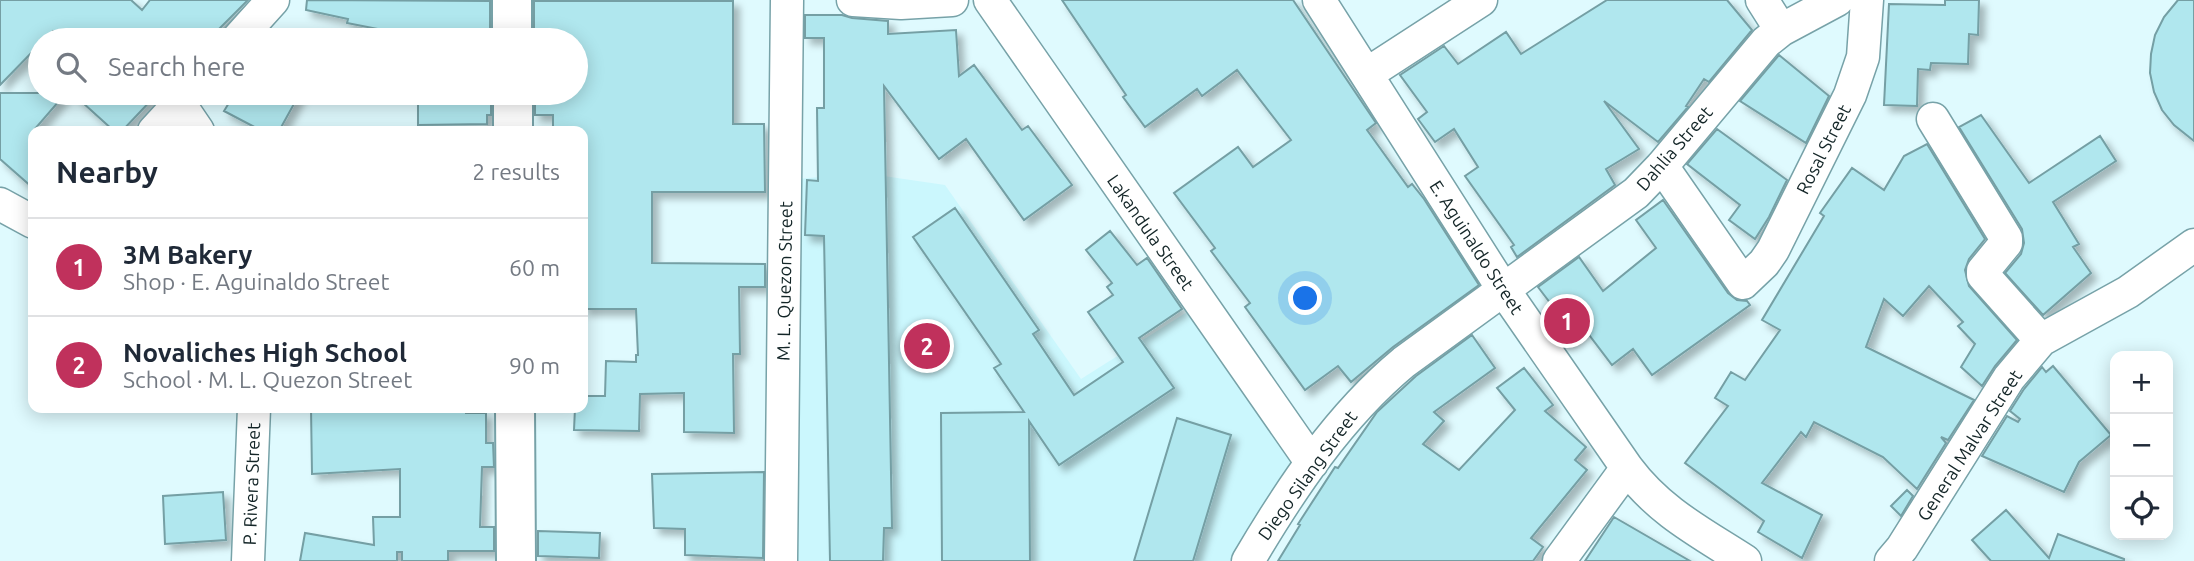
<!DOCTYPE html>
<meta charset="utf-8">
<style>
:root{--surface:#fff;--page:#f2f2f3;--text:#1f2937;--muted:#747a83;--line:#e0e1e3;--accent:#c0315c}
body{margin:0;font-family:Ubuntu,sans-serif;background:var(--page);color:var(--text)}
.controls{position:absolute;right:21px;bottom:21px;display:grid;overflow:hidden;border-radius:14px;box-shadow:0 4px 18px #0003}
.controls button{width:63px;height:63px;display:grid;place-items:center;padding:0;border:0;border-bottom:2px solid var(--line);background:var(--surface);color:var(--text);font:35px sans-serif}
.you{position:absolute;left:1306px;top:299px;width:24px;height:24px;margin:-18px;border:5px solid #fff;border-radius:50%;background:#1a73e8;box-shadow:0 0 0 10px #1a73e833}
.badge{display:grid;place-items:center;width:46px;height:46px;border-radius:50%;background:var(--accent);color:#fff;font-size:23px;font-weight:700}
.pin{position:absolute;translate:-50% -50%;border:4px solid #fff;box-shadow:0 2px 7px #0006}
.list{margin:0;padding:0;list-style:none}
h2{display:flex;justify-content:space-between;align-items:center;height:91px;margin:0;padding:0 28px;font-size:30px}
h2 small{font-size:23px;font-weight:400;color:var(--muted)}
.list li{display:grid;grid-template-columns:46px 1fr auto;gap:21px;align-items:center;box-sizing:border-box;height:98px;padding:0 28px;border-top:2px solid var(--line)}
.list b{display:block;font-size:26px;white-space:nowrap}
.list p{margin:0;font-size:23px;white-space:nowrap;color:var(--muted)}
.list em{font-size:23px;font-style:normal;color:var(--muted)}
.icon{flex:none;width:38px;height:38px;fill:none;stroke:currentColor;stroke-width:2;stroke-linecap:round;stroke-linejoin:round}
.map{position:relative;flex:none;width:2194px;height:561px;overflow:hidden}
.search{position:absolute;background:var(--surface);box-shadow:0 4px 18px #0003;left:28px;top:28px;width:560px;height:77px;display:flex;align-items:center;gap:18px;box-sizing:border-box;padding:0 24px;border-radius:38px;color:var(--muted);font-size:26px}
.panel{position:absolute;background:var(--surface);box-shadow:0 4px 18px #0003;left:28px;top:126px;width:560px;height:287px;border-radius:14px}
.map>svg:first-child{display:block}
</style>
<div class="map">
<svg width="2194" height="561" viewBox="0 0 2194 561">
<defs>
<filter id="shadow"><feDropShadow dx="6" dy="6" stdDeviation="3.5" flood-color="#0004"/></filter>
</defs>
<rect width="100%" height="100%" fill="#dffafe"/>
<path fill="#cbf7fd" d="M 863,173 L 945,185 L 1081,379 L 1187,312 L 1296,467 L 1237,561 L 798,561 L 798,179 Z"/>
<path fill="#b0e7ee" stroke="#749fa4" stroke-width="2" filter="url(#shadow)" d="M 0,0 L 131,0 L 142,10 L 150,0 L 248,0 L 208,40 L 68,40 L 58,31 L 56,33 L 53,31 L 44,40 L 40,40 L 40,44 L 0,85 Z
M 307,0 L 490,1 L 490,40 L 419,40 L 419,37 L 347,23 L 348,19 L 306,10 Z
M 1062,0 L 1293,0 L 1376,123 L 1367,130 L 1408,187 L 1412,184 L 1424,199 L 1479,285 L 1393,347 L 1351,382 L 1338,366 L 1305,390 L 1245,307 L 1250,303 L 1211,251 L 1215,248 L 1174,193 L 1238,147 L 1253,167 L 1291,140 L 1237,70 L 1202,96 L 1197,89 L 1145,127 L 1123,97 L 1126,95 Z
M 1607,0 L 1727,0 L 1752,30 L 1709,82 L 1704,79 L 1686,106 L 1688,107 L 1658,142 L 1604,101 L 1639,149 L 1606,169 L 1615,185 L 1517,257 L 1511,247 L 1514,245 L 1465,176 L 1478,167 L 1454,129 L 1435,142 L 1418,119 L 1427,112 L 1400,75 L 1444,46 L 1458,64 L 1506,32 L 1521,54 Z
M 1945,0 L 1979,0 L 1978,35 L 1969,34 L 1968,64 L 1931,63 L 1930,70 L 1918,69 L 1917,106 L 1884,105 L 1889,4 L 1945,5 Z
M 2178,0 L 2194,0 L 2194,141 L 2174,125 L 2162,110 L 2154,92 L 2150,73 L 2151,54 L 2155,35 L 2164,17 Z
M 534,1 L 733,1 L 733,124 L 764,124 L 765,192 L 652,192 L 652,263 L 765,264 L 765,287 L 739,287 L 740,354 L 733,354 L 734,433 L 684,432 L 684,393 L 640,394 L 639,431 L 574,430 L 575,408 L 583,408 L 583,396 L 605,396 L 606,361 L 636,362 L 636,355 L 638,355 L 636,309 L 583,309 L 583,131 L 553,131 L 553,115 L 535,115 L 535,93 L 576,93 L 576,40 L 534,40 Z
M 805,15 L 842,15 L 852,18 L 888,21 L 888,34 L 956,30 L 959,76 L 974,65 L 1022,130 L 1028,126 L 1072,185 L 1024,220 L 966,139 L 939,159 L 884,86 L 892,528 L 884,528 L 883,561 L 830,561 L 824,236 L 805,235 L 807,180 L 818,181 L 817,108 L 824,108 L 824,38 L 805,38 Z
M 1779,55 L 1829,96 L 1806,143 L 1740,101 Z
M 0,93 L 66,93 L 33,131 L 33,188 L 0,159 Z
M 72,93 L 158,93 L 122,131 L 114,131 Z
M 235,93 L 300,93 L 279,131 L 262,131 L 224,111 Z
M 418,93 L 491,93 L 491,115 L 487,115 L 487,124 L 418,125 Z
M 1981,115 L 2029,183 L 2100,136 L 2116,161 L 2053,202 L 2079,244 L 2073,247 L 2091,273 L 2043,315 L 2005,273 L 2021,254 L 2024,243 L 2022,229 L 1959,127 Z
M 1717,129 L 1787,180 L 1769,217 L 1755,239 L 1729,220 L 1740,205 L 1687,164 Z
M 1927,144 L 1985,239 L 1969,259 L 1965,270 L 1969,286 L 2017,340 L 1995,366 L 1982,386 L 1961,367 L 1975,344 L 1958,326 L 1963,322 L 1929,286 L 1903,316 L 1884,299 L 1866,347 L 1974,400 L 1948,440 L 1941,437 L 1946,443 L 1917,489 L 1883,457 L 1814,422 L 1806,437 L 1801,432 L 1762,483 L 1822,515 L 1802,558 L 1758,532 L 1764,521 L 1685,463 L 1728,406 L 1715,398 L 1731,372 L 1745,380 L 1780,330 L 1762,320 L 1824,216 L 1820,213 L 1852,168 L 1884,190 L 1904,156 Z
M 1663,200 L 1728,293 L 1737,300 L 1747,301 L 1750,305 L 1652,375 L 1633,349 L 1612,365 L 1583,327 L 1565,340 L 1549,317 L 1557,312 L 1538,287 L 1579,257 L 1603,291 L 1656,248 L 1636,220 Z
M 955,208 L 1039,330 L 1033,334 L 1074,395 L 1123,362 L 1088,312 L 1113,295 L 1107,287 L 1112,283 L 1086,250 L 1110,231 L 1137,265 L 1147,258 L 1182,309 L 1139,338 L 1174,388 L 1059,465 L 1029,421 L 1030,561 L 942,561 L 941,413 L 1024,412 L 994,368 L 1001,364 L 913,237 Z
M 1472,335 L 1495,368 L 1434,412 L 1444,421 L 1423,444 L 1459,470 L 1515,410 L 1497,388 L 1524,368 L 1553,405 L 1545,411 L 1586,447 L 1575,460 L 1587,470 L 1531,538 L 1543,547 L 1533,561 L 1278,561 L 1300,525 L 1298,524 L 1335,467 L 1338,468 L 1377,412 L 1416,376 Z
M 2053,366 L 2111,435 L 2079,462 L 2064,492 L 1982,456 L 2007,416 L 2018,422 L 2020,419 L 2010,411 L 2024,389 L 2042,367 L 2046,372 Z
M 311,408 L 359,408 L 359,410 L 466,408 L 466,413 L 486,413 L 486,443 L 493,443 L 494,467 L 482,467 L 480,527 L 494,527 L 494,551 L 448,551 L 448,561 L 402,561 L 402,552 L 397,552 L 397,561 L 300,561 L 305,533 L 374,545 L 373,517 L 400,517 L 400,469 L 312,474 Z
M 1177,418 L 1231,435 L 1193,561 L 1134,561 Z
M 764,472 L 763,558 L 685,555 L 685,529 L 654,528 L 652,474 Z
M 1907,490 L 1913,496 L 1901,516 L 1891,506 Z
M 223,492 L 226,540 L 165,544 L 163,496 Z
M 2006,510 L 2049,558 L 2058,534 L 2124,559 L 2124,561 L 1991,561 L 1972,540 Z
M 1614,517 L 1690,561 L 1585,561 Z
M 538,531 L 600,533 L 599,558 L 538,556 Z"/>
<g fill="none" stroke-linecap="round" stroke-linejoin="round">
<defs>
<path id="minor" d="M 853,0 L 901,3 L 952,0
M 990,0 L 1312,463
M 1319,0 L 1503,289 L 1627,468 C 1660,512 1700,532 1745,561
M 1762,0 L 1781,30
M 237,40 L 273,0
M 1367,74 L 1481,0
M 179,103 L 198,131
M 1933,119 L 2006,238 L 2006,243 L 1983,271 L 1983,275 L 2041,340
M 154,131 L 189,93
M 1662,166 L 1743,283 L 1764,263 L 1773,250 L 1850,95 L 1863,57 L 1867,0
M 0,204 L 33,222
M 248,561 L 254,408
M 781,561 L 787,0
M 1248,561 C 1291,488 1339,416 1404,362 L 1636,193 L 1662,166 L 1766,42 L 1781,30 L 1837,0
M 1559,561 L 1627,468
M 1891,561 L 1902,548 L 2009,378 L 2041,340 L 2128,292 L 2194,245"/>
<path id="tertiary" d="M 512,0 L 512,40
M 513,93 L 513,131
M 515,408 L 516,561"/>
</defs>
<use href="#minor" stroke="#77a2a8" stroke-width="35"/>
<use href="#tertiary" stroke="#77a2a8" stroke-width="42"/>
<use href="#minor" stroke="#fff" stroke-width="32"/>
<use href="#tertiary" stroke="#fff" stroke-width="38"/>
</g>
<g text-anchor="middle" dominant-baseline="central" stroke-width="5" stroke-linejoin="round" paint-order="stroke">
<g font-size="18" fill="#132527" stroke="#fff">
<text transform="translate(1674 148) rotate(-49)">Dahlia Street</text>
<text transform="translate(1823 149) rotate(-63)">Rosal Street</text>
<text transform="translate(1151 232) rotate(55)">Lakandula Street</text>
<text transform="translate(1477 247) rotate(57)">E. Aguinaldo Street</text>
<text transform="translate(784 281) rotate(-89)">M. L. Quezon Street</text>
<text transform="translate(1969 445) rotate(-57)">General Malvar Street</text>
<text transform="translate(1307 475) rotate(-54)">Diego Silang Street</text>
<text transform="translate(251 484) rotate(-88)">P. Rivera Street</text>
</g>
</g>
</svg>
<div class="controls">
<button>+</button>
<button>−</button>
<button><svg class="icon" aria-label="locate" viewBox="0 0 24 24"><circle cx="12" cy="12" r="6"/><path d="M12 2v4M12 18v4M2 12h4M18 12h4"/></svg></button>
</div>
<div class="you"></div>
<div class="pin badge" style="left:1567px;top:321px">1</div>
<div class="pin badge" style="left:927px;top:346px">2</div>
<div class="search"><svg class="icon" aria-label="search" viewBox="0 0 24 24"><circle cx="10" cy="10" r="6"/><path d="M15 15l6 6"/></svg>Search here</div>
<section class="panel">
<h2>Nearby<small>2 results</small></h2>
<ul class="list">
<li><span class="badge">1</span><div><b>3M Bakery</b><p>Shop · E. Aguinaldo Street</p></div><em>60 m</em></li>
<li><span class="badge">2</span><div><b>Novaliches High School</b><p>School · M. L. Quezon Street</p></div><em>90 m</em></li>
</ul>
</section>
</div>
